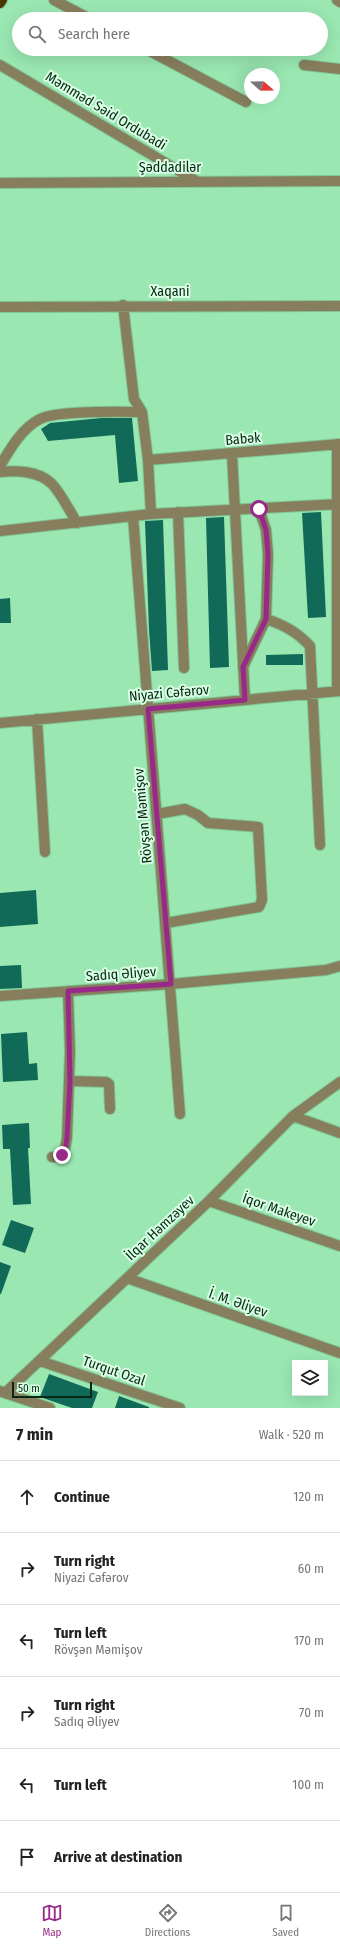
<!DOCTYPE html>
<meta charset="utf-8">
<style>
:root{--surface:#fff;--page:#f2f2f2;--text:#222;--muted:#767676;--line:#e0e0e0;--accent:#982989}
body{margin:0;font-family:"Fira Sans Condensed",sans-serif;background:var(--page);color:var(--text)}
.controls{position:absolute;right:12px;bottom:12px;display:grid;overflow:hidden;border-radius:0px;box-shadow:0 4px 16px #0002}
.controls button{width:36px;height:36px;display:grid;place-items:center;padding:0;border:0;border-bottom:1px solid var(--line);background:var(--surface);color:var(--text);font:20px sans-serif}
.compass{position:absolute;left:244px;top:68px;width:36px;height:36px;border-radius:50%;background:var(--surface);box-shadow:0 4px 16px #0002;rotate:110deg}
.scale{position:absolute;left:12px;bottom:10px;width:80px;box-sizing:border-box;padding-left:4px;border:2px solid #072815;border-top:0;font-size:11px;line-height:14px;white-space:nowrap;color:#072815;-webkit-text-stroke:3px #d9fee3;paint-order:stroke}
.stop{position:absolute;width:12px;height:12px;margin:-9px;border:3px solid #982989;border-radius:50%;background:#fff}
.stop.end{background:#982989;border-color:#fff;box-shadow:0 1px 4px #0008}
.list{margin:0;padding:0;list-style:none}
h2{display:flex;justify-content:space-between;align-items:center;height:52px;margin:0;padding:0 16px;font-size:17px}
h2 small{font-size:13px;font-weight:400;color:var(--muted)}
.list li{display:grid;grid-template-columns:26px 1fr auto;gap:12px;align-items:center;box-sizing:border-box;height:72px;padding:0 16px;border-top:1px solid var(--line)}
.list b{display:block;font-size:15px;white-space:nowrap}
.list p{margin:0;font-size:13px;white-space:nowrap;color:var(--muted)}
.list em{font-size:13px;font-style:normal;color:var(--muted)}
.icon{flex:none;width:22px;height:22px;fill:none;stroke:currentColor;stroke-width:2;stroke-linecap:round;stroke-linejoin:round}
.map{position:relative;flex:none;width:340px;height:1408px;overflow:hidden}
.search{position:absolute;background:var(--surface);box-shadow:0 4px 16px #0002;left:12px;right:12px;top:12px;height:44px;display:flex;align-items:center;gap:10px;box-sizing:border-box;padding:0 14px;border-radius:22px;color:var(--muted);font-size:15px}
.sheet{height:484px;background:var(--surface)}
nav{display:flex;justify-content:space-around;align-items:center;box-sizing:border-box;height:56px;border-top:1px solid var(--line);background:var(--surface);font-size:11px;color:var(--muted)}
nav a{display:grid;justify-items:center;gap:2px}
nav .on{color:var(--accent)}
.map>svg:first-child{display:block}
</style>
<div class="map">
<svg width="340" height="1408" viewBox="0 0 340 1408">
<rect width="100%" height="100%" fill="#9ae7b2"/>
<path fill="#106a57" d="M 101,418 L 132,418 L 138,481 L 119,483 L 115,435 L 48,441 L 41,429 L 50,423 Z
M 321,512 L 326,617 L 308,618 L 302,513 Z
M 224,517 L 229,667 L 210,668 L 206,518 Z
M 163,520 L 168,670 L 152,671 L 149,630 L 145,521 Z
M 10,598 L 11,623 L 0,623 L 0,599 Z
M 303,654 L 303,665 L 266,665 L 266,655 Z
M 36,890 L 38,924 L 0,927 L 0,893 Z
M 21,965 L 22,988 L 0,989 L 0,966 Z
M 27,1032 L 29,1064 L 37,1063 L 38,1080 L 3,1082 L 1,1034 Z
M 29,1123 L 30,1148 L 28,1148 L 31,1204 L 13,1205 L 10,1149 L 3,1149 L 2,1125 Z
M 11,1220 L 34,1228 L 25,1253 L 2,1245 Z
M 0,1262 L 11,1266 L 1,1294 L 0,1294 Z
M 49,1374 L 98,1392 L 92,1408 L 72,1408 L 40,1397 Z
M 119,1396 L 149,1407 L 149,1408 L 115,1408 Z"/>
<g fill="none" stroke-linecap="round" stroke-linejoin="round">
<defs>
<path id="minor" d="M 54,0 L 90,19
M 337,0 L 340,2
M 146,49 L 246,102
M 0,65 L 196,181
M 304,65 L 340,69
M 0,183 L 340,181
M 123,305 L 134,399 L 142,412 L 148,460 L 151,514
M 0,307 L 340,306
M 337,444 L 337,691
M 232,454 L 245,700
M 148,460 L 340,444
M 0,466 C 10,449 22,428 40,419 C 58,410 119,412 142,412
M 0,472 C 16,470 38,471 51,483 C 59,490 71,513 77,523
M 178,512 L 184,668
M 133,516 L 180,1114
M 0,531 L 151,514 L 340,504
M 266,619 C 284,625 297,632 310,646 L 320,845
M 243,667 L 266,619 L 268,554 L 266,530 L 259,509
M 37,719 L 45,852
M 0,723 L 340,691
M 157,814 L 185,809 L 198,815 L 208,823 L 258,827 L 262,900 L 259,907 L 166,923
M 0,996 L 171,984 L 326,970 L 340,966
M 70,1081 L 106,1082 L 109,1084 L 110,1109
M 293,1116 L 340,1133
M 52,1157 C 65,1158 65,1149 67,1138 L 70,1051 L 68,991
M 209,1201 L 340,1246
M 127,1278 L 340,1353
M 40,1361 L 180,1408
M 0,1391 L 5,1393 L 209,1201 L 293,1116 L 340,1082
M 5,1393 L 50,1408"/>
<path id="major" d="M 0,3 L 2,0"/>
</defs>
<use href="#minor" stroke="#80c596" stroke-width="12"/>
<use href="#major" stroke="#80c596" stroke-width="12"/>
<use href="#minor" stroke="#877e5d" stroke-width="10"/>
<use href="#major" stroke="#473900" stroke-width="10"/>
</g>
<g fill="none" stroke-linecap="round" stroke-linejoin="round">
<path stroke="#982989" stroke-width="5" d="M 62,1155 L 65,1151 L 67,1138 L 70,1081 L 68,991 L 171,984 L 148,709 L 245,700 L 243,667 L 266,619 L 268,554 L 266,530 L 259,509"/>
</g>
<g text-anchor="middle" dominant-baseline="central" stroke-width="4" stroke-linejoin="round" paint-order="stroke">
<g font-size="14" fill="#072815" stroke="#d9fee3">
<text transform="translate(106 111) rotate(31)">Məmməd Səid Ordubadi</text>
<text x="170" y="167">Şəddadilər</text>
<text x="170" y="291">Xaqani</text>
<text transform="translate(243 439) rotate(-5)">Babək</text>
<text transform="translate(169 693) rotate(-5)">Niyazi Cəfərov</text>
<text transform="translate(143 816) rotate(-95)">Rövşən Məmişov</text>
<text transform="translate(121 974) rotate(-4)">Sadıq Əliyev</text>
<text transform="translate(279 1210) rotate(19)">İqor Makeyev</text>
<text transform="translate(160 1228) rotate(-43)">İlqar Həmzəyev</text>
<text transform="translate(238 1303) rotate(19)">İ. M. Əliyev</text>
<text transform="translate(114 1371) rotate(19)">Turqut Ozal</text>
</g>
</g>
</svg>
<div class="controls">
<button><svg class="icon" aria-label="layers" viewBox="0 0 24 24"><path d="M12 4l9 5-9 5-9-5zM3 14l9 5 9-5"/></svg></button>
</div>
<svg class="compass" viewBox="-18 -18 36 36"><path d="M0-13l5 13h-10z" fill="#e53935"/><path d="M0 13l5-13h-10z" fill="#767676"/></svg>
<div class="scale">50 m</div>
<div class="stop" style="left:259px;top:509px"></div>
<div class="stop end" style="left:62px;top:1155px"></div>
<div class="search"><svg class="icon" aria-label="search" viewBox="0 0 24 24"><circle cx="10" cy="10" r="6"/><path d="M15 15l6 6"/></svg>Search here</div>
</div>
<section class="sheet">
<h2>7 min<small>Walk · 520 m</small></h2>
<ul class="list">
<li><svg class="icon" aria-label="ahead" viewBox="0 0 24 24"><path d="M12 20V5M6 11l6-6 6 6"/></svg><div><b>Continue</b></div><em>120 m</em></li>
<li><svg class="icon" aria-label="right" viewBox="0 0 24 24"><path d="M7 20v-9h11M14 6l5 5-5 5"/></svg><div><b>Turn right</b><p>Niyazi Cəfərov</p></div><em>60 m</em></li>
<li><svg class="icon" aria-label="left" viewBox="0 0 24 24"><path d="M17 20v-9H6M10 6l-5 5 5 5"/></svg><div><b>Turn left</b><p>Rövşən Məmişov</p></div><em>170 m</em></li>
<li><svg class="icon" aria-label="right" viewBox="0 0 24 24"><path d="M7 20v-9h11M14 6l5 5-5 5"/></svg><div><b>Turn right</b><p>Sadıq Əliyev</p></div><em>70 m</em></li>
<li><svg class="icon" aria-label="left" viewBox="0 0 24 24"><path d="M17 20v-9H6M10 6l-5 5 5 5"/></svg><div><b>Turn left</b></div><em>100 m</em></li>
<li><svg class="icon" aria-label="arrive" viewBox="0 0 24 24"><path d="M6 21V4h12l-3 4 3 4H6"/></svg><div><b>Arrive at destination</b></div></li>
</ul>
</section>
<nav>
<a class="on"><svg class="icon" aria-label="map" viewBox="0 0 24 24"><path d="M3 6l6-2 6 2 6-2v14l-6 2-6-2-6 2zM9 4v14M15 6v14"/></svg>Map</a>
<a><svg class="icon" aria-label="directions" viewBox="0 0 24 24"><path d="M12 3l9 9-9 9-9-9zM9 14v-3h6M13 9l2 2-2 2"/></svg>Directions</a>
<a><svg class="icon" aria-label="saved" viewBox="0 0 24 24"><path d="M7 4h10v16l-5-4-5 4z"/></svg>Saved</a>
</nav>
